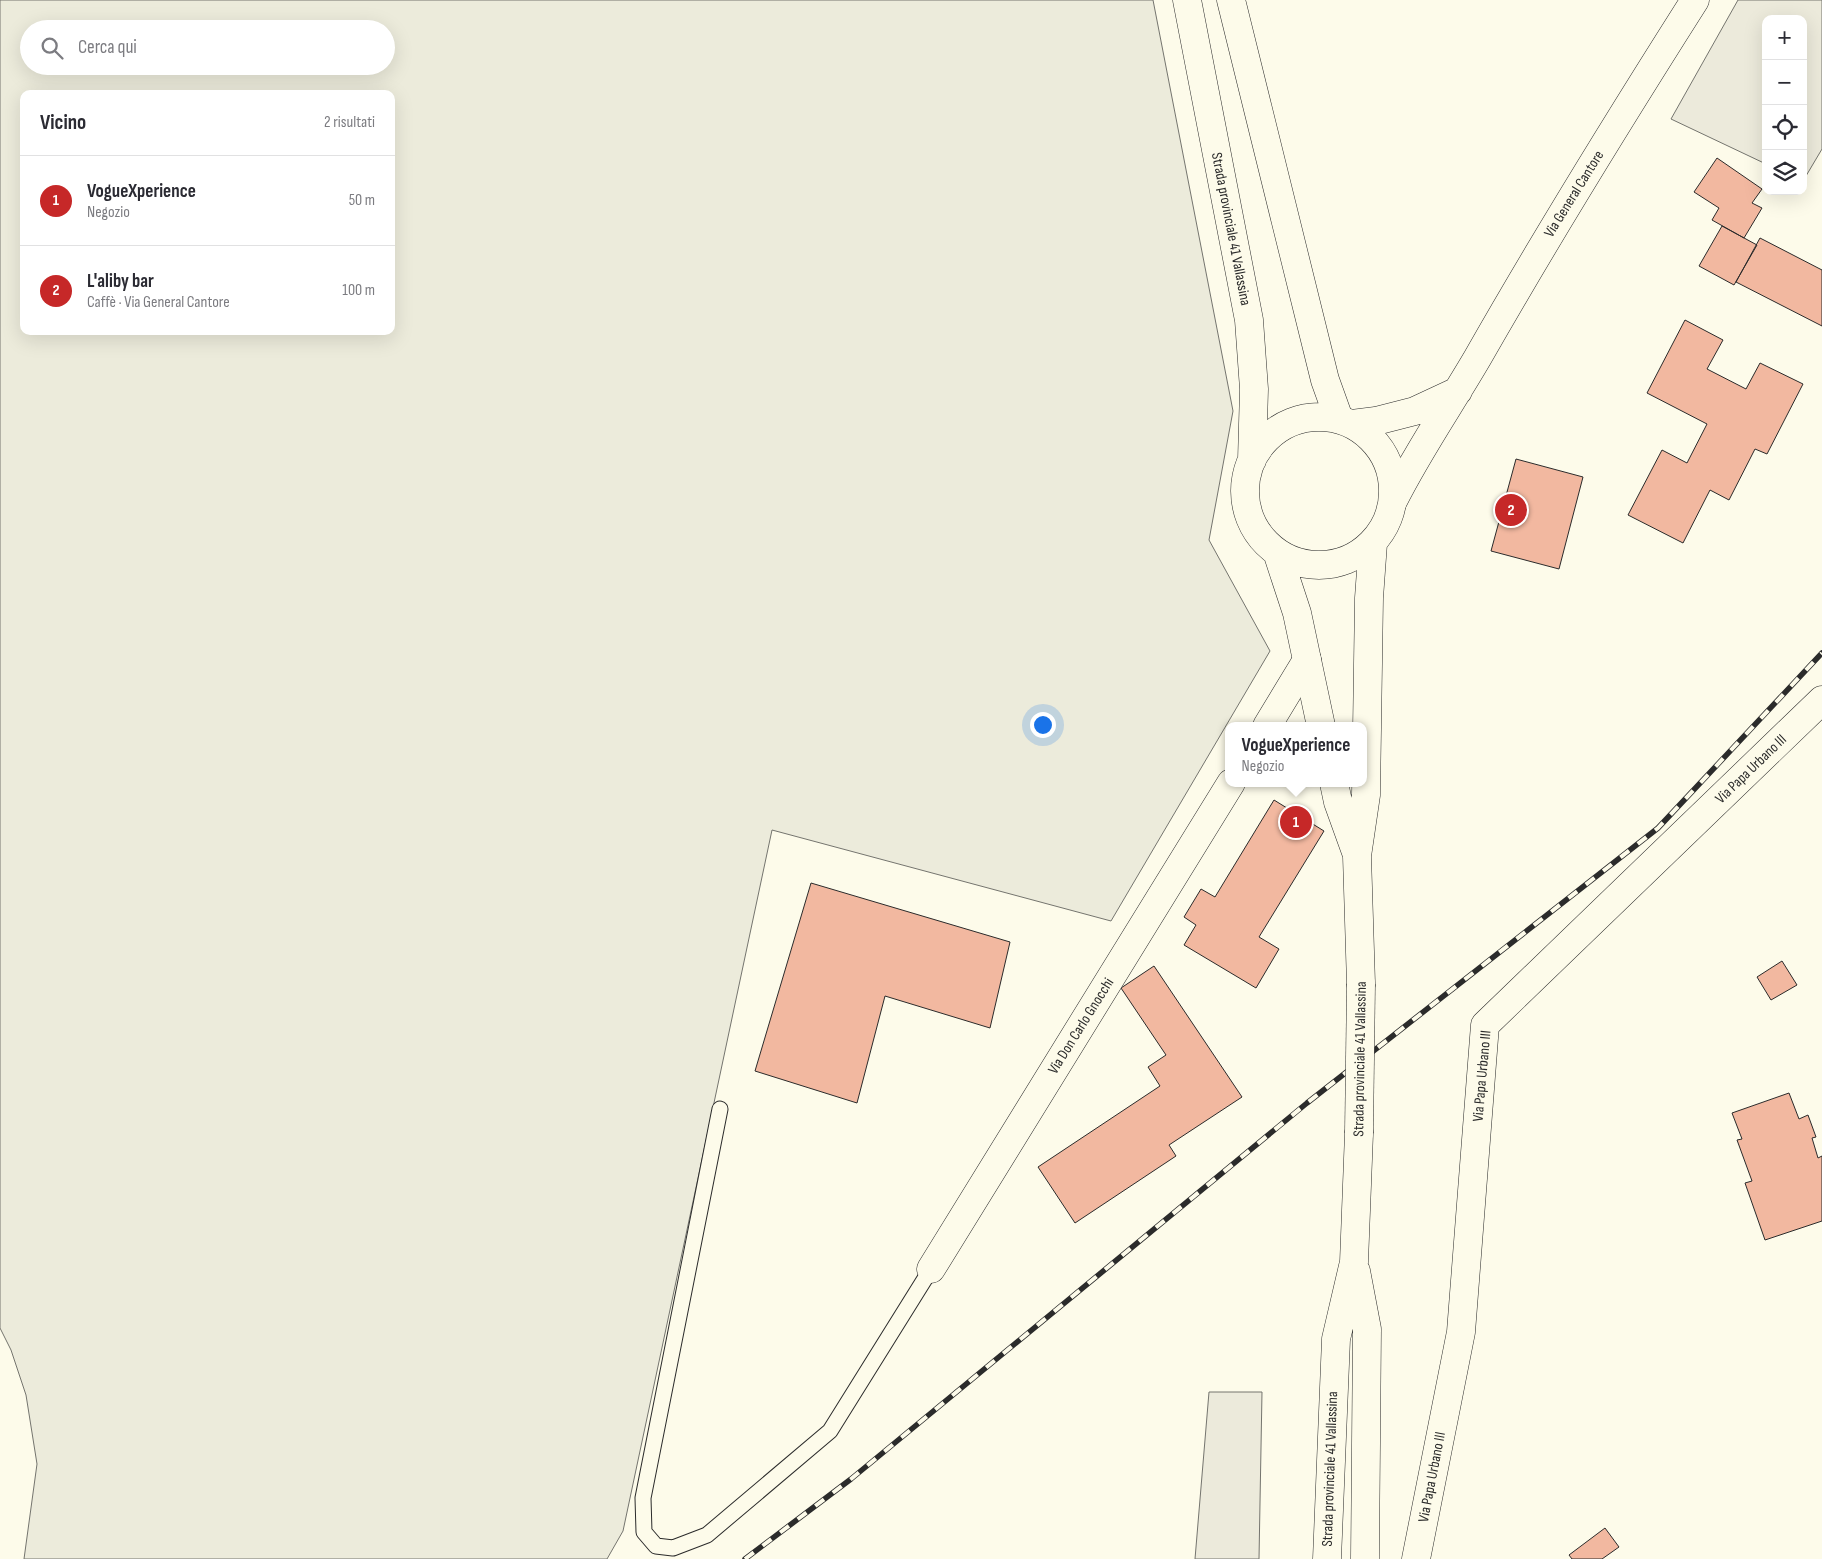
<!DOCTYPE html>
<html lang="it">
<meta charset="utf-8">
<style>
:root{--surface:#fff;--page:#f2f2f3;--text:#2b2b33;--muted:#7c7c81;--line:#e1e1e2;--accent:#c62828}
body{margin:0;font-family:"Sofia Sans Condensed",sans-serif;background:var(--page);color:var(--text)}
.controls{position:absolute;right:15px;top:15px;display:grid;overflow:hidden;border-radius:10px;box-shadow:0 5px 20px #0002}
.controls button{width:45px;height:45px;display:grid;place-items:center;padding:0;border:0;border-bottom:1px solid var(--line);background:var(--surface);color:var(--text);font:25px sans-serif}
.you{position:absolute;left:1042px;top:724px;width:18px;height:18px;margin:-12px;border:4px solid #fff;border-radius:50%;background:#1a73e8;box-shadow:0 0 0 8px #1a73e833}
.badge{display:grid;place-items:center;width:32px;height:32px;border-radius:50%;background:var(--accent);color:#fff;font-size:16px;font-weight:700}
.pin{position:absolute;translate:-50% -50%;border:2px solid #fff;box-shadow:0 1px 5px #0006}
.popup{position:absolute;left:1225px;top:722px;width:142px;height:65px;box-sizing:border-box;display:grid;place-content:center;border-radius:10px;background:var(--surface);filter:drop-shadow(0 1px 4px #0005);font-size:16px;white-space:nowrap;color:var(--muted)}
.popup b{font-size:19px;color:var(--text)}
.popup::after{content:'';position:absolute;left:50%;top:100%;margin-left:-10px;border:10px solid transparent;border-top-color:var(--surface)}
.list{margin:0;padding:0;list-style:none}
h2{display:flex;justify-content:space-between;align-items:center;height:65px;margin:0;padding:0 20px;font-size:21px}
h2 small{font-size:16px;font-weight:400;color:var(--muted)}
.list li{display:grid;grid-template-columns:32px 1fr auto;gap:15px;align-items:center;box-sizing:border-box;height:90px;padding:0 20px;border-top:1px solid var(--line)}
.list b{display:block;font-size:19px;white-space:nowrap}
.list p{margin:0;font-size:16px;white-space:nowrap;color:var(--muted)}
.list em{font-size:16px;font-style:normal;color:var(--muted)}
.icon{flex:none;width:28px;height:28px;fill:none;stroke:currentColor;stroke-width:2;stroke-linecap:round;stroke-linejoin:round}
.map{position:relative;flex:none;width:1822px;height:1559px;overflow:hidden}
.search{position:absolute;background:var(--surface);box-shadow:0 5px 20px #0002;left:20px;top:20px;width:375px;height:55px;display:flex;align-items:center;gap:12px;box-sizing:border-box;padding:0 18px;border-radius:28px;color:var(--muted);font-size:19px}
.panel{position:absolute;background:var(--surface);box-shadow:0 5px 20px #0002;left:20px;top:90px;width:375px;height:245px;border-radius:10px}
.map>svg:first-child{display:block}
</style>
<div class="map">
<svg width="1822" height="1559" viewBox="0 0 1822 1559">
<rect width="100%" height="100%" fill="#fdfbea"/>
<path fill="#ecebdb" stroke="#74746e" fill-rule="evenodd" d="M 0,0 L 1153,0 L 1233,411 L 1209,540 L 1270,651 L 1111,921 L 772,830 L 623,1531 L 607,1559 L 24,1559 L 37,1464 L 26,1395 L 11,1350 L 0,1328 ZM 29,29 L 386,29 L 386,66 L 29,66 ZM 24,94 L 391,94 L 391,331 L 24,331 Z"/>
<path fill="#eceadb" stroke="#74746e" d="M 1738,0 L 1822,0 L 1822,149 L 1803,181 L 1803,19 L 1766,19 L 1766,164 L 1671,119 Z
M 1209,1392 L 1262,1392 L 1259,1559 L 1195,1559 Z"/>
<path fill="#f2b8a0" stroke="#2b2b2b" d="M 1717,158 L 1762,189 L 1752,203 L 1762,208 L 1744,238 L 1712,220 L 1719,208 L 1694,192 Z
M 1722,226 L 1757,245 L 1734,285 L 1699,266 Z
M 1760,238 L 1822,270 L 1822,326 L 1736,282 Z
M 1685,320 L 1723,340 L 1707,369 L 1746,389 L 1760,363 L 1803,384 L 1767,454 L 1755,449 L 1729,500 L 1710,490 L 1683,543 L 1628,515 L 1662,450 L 1687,463 L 1707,424 L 1647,393 Z
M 1516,459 L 1583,477 L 1559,569 L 1491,551 Z
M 1274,800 L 1324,831 L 1259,937 L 1279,949 L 1256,988 L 1184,945 L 1196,925 L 1184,917 L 1201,889 L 1215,897 Z
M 811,883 L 1010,942 L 990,1028 L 885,996 L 857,1103 L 755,1071 Z
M 1782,961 L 1797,985 L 1771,1000 L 1757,977 Z
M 1154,966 L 1242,1097 L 1169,1145 L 1176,1156 L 1075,1223 L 1038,1167 L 1160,1086 L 1148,1067 L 1166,1055 L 1121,988 Z
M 1789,1093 L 1799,1119 L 1808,1115 L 1816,1137 L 1812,1138 L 1818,1158 L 1822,1156 L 1822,1221 L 1765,1240 L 1745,1183 L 1752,1181 L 1737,1140 L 1742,1139 L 1732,1113 Z
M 1605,1528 L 1619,1547 L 1602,1559 L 1572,1559 L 1569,1555 Z"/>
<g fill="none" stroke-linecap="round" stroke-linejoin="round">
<defs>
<path id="service" d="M 720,1109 L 643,1498 L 644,1532 L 656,1546 L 673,1548 L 707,1535 L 830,1431 L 931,1269"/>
<path id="minor" d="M 1267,726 L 1307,660
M 931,1269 L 1231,783
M 1416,1559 L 1461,1332 L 1485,1025 L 1822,700"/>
<path id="tertiary" d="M 1352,424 L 1376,421 L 1415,411 L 1458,391
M 1393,501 C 1418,451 1450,405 1478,357 C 1547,236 1620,118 1695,0"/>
<path id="secondary" d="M 1187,0 L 1249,320 L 1254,389 L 1252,460
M 1231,0 L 1325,380 L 1339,419
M1245 491a74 74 0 1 1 148 0a74 74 0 1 1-148 0Z
M 1278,555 L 1297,613 L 1321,726
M 1334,783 L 1338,802 L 1356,852
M 1361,984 L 1357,856 L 1366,795 L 1369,598 L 1373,543
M 1356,1271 L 1367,1329 L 1365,1559
M 1327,1559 L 1336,1339 L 1354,1262 L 1359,1133"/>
</defs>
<use href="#service" stroke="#2b2b2b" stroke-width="17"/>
<use href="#minor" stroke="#2b2b2b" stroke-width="29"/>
<use href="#tertiary" stroke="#2b2b2b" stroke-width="29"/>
<use href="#secondary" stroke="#2b2b2b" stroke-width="29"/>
<use href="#service" stroke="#fdfbea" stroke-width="15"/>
<use href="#minor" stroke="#fdfbea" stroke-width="28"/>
<use href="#tertiary" stroke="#fdfbea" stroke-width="28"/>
<use href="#secondary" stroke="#fdfbea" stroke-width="28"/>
<defs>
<path id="rail" d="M 745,1559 L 851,1479 L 1307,1103 L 1658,828 L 1822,653"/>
</defs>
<use href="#rail" stroke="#2b2b2b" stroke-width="5.5"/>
<use href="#rail" stroke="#fdfbea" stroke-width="4" stroke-dasharray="11" stroke-linecap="butt"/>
<defs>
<path id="secondary-bridge" d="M 1359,1133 L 1361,984"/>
</defs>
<use href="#secondary-bridge" stroke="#2b2b2b" stroke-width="29" stroke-linecap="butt"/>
<use href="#secondary-bridge" stroke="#fdfbea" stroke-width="28"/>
</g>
<g text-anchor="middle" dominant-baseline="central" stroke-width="4" stroke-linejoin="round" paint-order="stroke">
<g font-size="15" fill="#2b2b2b" stroke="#fdfbea">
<text transform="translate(1574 194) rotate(-58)">Via General Cantore</text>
<text transform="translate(1231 229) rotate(79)">Strada provinciale 41 Vallassina</text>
<text transform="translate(1751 769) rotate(-44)">Via Papa Urbano III</text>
<text transform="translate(1081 1026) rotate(-58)">Via Don Carlo Gnocchi</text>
<text transform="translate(1360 1059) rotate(-89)">Strada provinciale 41 Vallassina</text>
<text transform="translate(1482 1076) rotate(-85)">Via Papa Urbano III</text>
<text transform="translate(1330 1469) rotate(-88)">Strada provinciale 41 Vallassina</text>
<text transform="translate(1432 1477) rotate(-79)">Via Papa Urbano III</text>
</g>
</g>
</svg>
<div class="controls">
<button>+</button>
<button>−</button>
<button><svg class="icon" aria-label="locate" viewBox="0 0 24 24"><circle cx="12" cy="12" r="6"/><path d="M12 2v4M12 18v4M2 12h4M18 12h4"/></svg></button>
<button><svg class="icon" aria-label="layers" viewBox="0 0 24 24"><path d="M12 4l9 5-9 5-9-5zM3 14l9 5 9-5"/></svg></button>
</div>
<div class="you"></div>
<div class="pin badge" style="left:1296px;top:822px">1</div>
<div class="popup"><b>VogueXperience</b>Negozio</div>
<div class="pin badge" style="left:1511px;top:510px">2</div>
<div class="search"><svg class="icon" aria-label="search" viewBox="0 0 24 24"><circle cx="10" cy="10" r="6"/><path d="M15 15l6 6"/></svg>Cerca qui</div>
<section class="panel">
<h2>Vicino<small>2 risultati</small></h2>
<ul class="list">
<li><span class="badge">1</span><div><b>VogueXperience</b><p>Negozio</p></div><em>50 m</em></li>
<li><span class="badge">2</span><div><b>L'aliby bar</b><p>Caffè · Via General Cantore</p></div><em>100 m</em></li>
</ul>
</section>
</div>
